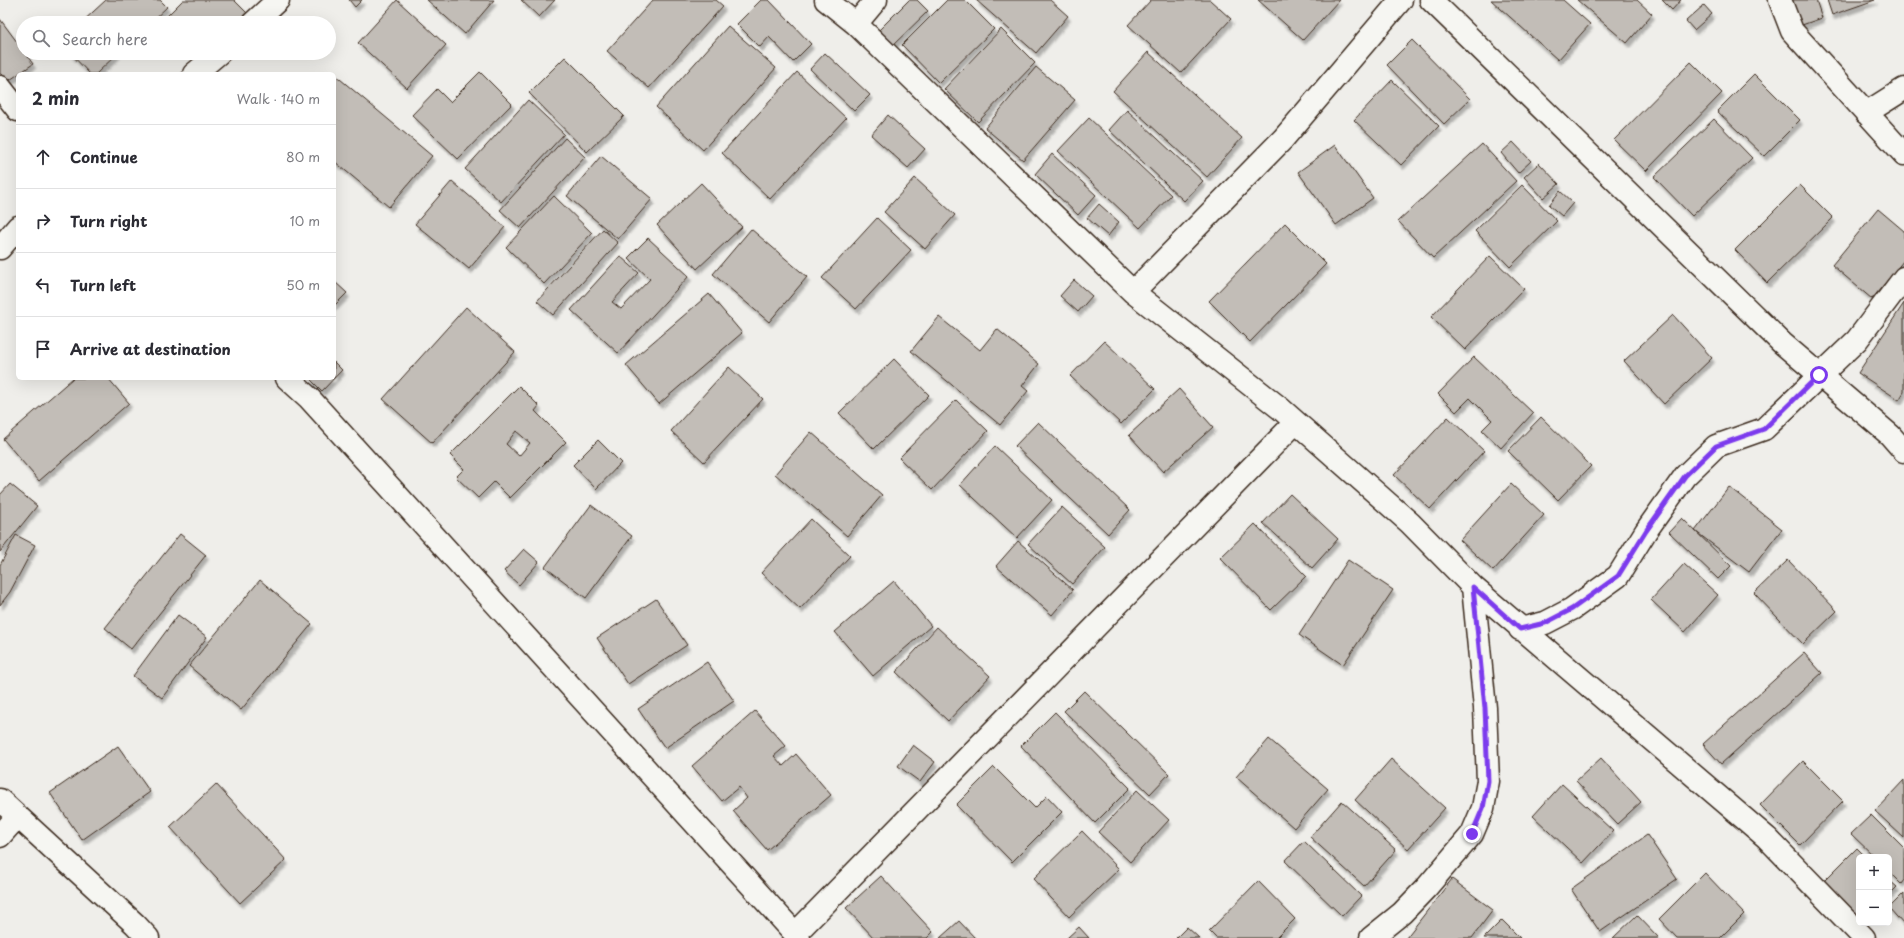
<!DOCTYPE html>
<meta charset="utf-8">
<style>
:root{--surface:#fff;--page:#f7f7f7;--text:#2b2b33;--muted:#7c7c81;--line:#e1e1e2}
body{margin:0;font-family:"Playpen Sans",sans-serif;background:var(--page);color:var(--text)}
.controls{position:absolute;right:12px;bottom:12px;display:grid;overflow:hidden;border-radius:6px;box-shadow:0 4px 16px #0002}
.controls button{width:36px;height:36px;display:grid;place-items:center;padding:0;border:0;border-bottom:1px solid var(--line);background:var(--surface);color:var(--text);font:20px sans-serif}
.stop{position:absolute;width:12px;height:12px;margin:-9px;border:3px solid #7c3aed;border-radius:50%;background:#fff}
.stop.end{background:#7c3aed;border-color:#fff;box-shadow:0 1px 4px #0008}
.list{margin:0;padding:0;list-style:none}
h2{display:flex;justify-content:space-between;align-items:center;height:52px;margin:0;padding:0 16px;font-size:17px}
h2 small{font-size:13px;font-weight:400;color:var(--muted)}
.list li{display:grid;grid-template-columns:26px 1fr auto;gap:12px;align-items:center;box-sizing:border-box;height:64px;padding:0 16px;border-top:1px solid var(--line)}
.list b{display:block;font-size:15px;white-space:nowrap}
.list em{font-size:13px;font-style:normal;color:var(--muted)}
.icon{flex:none;width:22px;height:22px;fill:none;stroke:currentColor;stroke-width:2;stroke-linecap:round;stroke-linejoin:round}
.map{position:relative;flex:none;width:1904px;height:938px;overflow:hidden}
.search{position:absolute;background:var(--surface);box-shadow:0 4px 16px #0002;left:16px;top:16px;width:320px;height:44px;display:flex;align-items:center;gap:10px;box-sizing:border-box;padding:0 14px;border-radius:22px;color:var(--muted);font-size:15px}
.panel{position:absolute;background:var(--surface);box-shadow:0 4px 16px #0002;left:16px;top:72px;width:320px;height:308px;border-radius:6px}
.map>svg:first-child{display:block}
</style>
<div class="map">
<svg width="1904" height="938" viewBox="0 0 1904 938">
<defs>
<filter id="shadow"><feDropShadow dx="2.5" dy="4.5" stdDeviation="1" flood-color="#0004"/></filter>
</defs>
<rect width="100%" height="100%" fill="#efeeea"/>
<filter id="ink" filterUnits="userSpaceOnUse"><feTurbulence type="fractalNoise" baseFrequency=".025" numOctaves="2"/><feDisplacementMap in="SourceGraphic" scale="8" xChannelSelector="R" yChannelSelector="G"/><feConvolveMatrix kernelMatrix="1 2 1 2 8 2 1 2 1" color-interpolation-filters="sRGB"/></filter>
<g filter="url(#ink)">
<path fill="#c2bdb7" stroke="#3b2a1e" fill-rule="evenodd" filter="url(#shadow)" d="M 106,0 L 160,0 L 167,7 L 150,23 L 81,23 Z
M 183,0 L 234,0 L 248,14 L 240,23 L 169,23 L 164,19 Z
M 349,0 L 362,0 L 355,7 Z
M 397,0 L 446,45 L 407,88 L 358,43 Z
M 427,0 L 494,0 L 465,34 Z
M 521,0 L 555,0 L 539,17 Z
M 653,0 L 716,0 L 723,6 L 649,88 L 607,51 Z
M 761,0 L 769,0 L 811,44 L 793,62 L 769,37 L 760,47 L 737,24 Z
M 909,0 L 917,0 L 928,11 L 889,49 L 875,34 Z
M 947,0 L 965,0 L 994,29 L 939,83 L 902,45 Z
M 976,0 L 1050,0 L 1068,16 L 1036,53 Z
M 1151,0 L 1210,0 L 1231,19 L 1181,73 L 1128,25 Z
M 1258,0 L 1339,0 L 1303,40 Z
M 1491,0 L 1563,0 L 1590,24 L 1558,60 Z
M 1577,0 L 1637,0 L 1652,14 L 1627,43 Z
M 1662,0 L 1681,0 L 1672,10 Z
M 1791,0 L 1816,0 L 1822,18 L 1799,26 Z
M 1827,0 L 1875,0 L 1832,15 Z
M 1704,5 L 1712,14 L 1694,30 L 1686,21 Z
M 0,19 L 23,50 L 23,53 L 25,53 L 33,64 L 7,82 L 0,73 Z
M 728,26 L 776,68 L 703,150 L 656,107 Z
M 1001,29 L 1035,63 L 978,122 L 944,89 Z
M 1412,40 L 1470,99 L 1444,124 L 1387,65 Z
M 1148,52 L 1242,138 L 1207,177 L 1113,91 Z
M 70,53 L 118,53 L 96,74 L 90,74 Z
M 825,53 L 870,95 L 854,111 L 810,69 Z
M 565,57 L 624,116 L 587,152 L 529,93 Z
M 1691,62 L 1722,93 L 1646,171 L 1614,140 Z
M 1036,67 L 1075,100 L 1023,160 L 985,128 Z
M 480,72 L 512,104 L 458,159 L 412,115 L 437,89 L 450,102 Z
M 797,72 L 846,118 L 770,199 L 722,153 Z
M 334,74 L 432,156 L 389,207 L 334,161 Z
M 1754,74 L 1800,120 L 1764,156 L 1717,111 Z
M 1392,80 L 1439,126 L 1401,165 L 1354,120 Z
M 528,100 L 564,134 L 501,202 L 465,169 Z
M 1127,110 L 1203,181 L 1184,201 L 1109,130 Z
M 888,115 L 925,149 L 908,168 L 871,135 Z
M 1089,118 L 1171,195 L 1140,228 L 1058,151 Z
M 1714,119 L 1752,158 L 1692,216 L 1654,177 Z
M 565,138 L 585,157 L 520,228 L 500,210 Z
M 1513,142 L 1531,161 L 1518,173 L 1501,153 Z
M 1482,144 L 1516,181 L 1433,258 L 1398,221 Z
M 1335,145 L 1373,198 L 1336,225 L 1298,172 Z
M 1052,154 L 1096,195 L 1078,215 L 1035,174 Z
M 601,156 L 652,199 L 618,239 L 567,196 Z
M 1539,163 L 1559,184 L 1543,198 L 1524,177 Z
M 915,178 L 955,215 L 925,249 L 884,212 Z
M 452,181 L 505,227 L 469,269 L 415,224 Z
M 701,183 L 742,227 L 697,269 L 657,225 Z
M 1522,185 L 1557,221 L 1510,267 L 1475,231 Z
M 1800,185 L 1833,218 L 1767,283 L 1735,250 Z
M 1560,191 L 1573,203 L 1562,216 L 1549,205 Z
M 554,196 L 592,233 L 544,284 L 506,247 Z
M 1099,204 L 1119,222 L 1108,236 L 1087,218 Z
M 1878,209 L 1904,231 L 1904,260 L 1872,299 L 1832,265 Z
M 877,218 L 911,250 L 856,309 L 822,278 Z
M 1285,223 L 1326,264 L 1250,342 L 1209,301 Z
M 603,229 L 618,243 L 553,315 L 537,301 Z
M 751,229 L 807,277 L 769,322 L 713,274 Z
M 648,238 L 689,276 L 618,353 L 571,310 L 620,256 L 639,273 L 612,302 L 621,309 L 650,279 L 628,258 Z
M 1490,256 L 1524,289 L 1465,350 L 1431,317 Z
M 1074,280 L 1092,296 L 1078,312 L 1060,296 Z
M 334,281 L 347,293 L 334,306 Z
M 709,294 L 742,333 L 659,404 L 626,365 Z
M 1904,303 L 1904,392 L 1899,400 L 1858,373 Z
M 466,307 L 515,352 L 432,443 L 383,399 Z
M 1673,315 L 1712,358 L 1664,404 L 1624,361 Z
M 939,317 L 980,350 L 997,329 L 1039,364 L 1022,386 L 1028,391 L 1000,425 L 911,351 Z
M 1104,341 L 1155,389 L 1121,424 L 1070,376 Z
M 1474,357 L 1533,413 L 1501,448 L 1482,430 L 1492,420 L 1470,398 L 1456,412 L 1438,394 Z
M 894,359 L 929,395 L 874,449 L 839,413 Z
M 334,362 L 342,370 L 322,391 L 309,378 L 334,378 Z
M 729,367 L 763,399 L 704,462 L 671,431 Z
M 73,378 L 108,378 L 129,403 L 39,481 L 3,439 Z
M 519,386 L 539,406 L 535,411 L 566,442 L 510,498 L 494,482 L 478,498 L 456,477 L 464,469 L 450,455 ZM 516,431 L 530,443 L 519,456 L 506,444 Z
M 1179,389 L 1213,427 L 1163,472 L 1129,435 Z
M 956,400 L 988,431 L 932,490 L 899,458 Z
M 1448,417 L 1484,451 L 1430,509 L 1394,475 Z
M 1541,417 L 1591,466 L 1558,500 L 1508,451 Z
M 1038,422 L 1130,510 L 1108,534 L 1015,446 Z
M 811,432 L 882,495 L 847,536 L 775,474 Z
M 598,440 L 621,463 L 596,489 L 573,465 Z
M 995,446 L 1052,500 L 1017,538 L 960,485 Z
M 10,484 L 37,506 L 0,552 L 0,495 Z
M 1511,484 L 1544,515 L 1493,571 L 1460,540 Z
M 1729,487 L 1782,529 L 1749,572 L 1695,531 Z
M 1290,494 L 1338,539 L 1312,568 L 1263,523 Z
M 591,505 L 632,536 L 586,598 L 545,567 Z
M 1062,507 L 1105,547 L 1072,584 L 1028,544 Z
M 1682,518 L 1731,566 L 1718,579 L 1669,532 Z
M 811,519 L 850,556 L 800,609 L 761,573 Z
M 1255,524 L 1306,576 L 1271,610 L 1220,558 Z
M 180,534 L 206,555 L 131,649 L 105,628 Z
M 16,535 L 35,545 L 10,592 L 0,605 L 0,565 Z
M 1018,541 L 1073,590 L 1052,615 L 996,566 Z
M 524,549 L 539,562 L 519,585 L 504,571 Z
M 1348,560 L 1393,590 L 1343,665 L 1299,635 Z
M 1788,560 L 1837,611 L 1803,644 L 1754,593 Z
M 1684,564 L 1718,595 L 1685,632 L 1651,600 Z
M 260,580 L 312,624 L 241,710 L 189,666 Z
M 894,581 L 931,626 L 873,676 L 835,632 Z
M 656,599 L 687,645 L 628,684 L 597,638 Z
M 178,615 L 207,637 L 162,698 L 133,676 Z
M 937,627 L 990,676 L 948,721 L 896,672 Z
M 1804,653 L 1822,673 L 1721,764 L 1703,744 Z
M 707,662 L 734,701 L 665,748 L 638,709 Z
M 1084,691 L 1169,774 L 1150,794 L 1064,711 Z
M 755,711 L 786,746 L 774,756 L 783,766 L 796,754 L 831,795 L 767,850 L 733,811 L 747,798 L 739,787 L 722,801 L 692,766 Z
M 1055,712 L 1130,788 L 1095,823 L 1021,746 Z
M 1269,739 L 1328,789 L 1294,828 L 1236,777 Z
M 913,745 L 935,762 L 920,782 L 898,766 Z
M 118,746 L 150,792 L 82,840 L 50,793 Z
M 1601,758 L 1641,802 L 1617,824 L 1576,781 Z
M 1391,759 L 1445,808 L 1408,849 L 1355,800 Z
M 1803,761 L 1843,801 L 1800,845 L 1760,805 Z
M 994,767 L 1035,808 L 1047,796 L 1062,812 L 1012,862 L 956,805 Z
M 1904,780 L 1904,838 L 1875,811 Z
M 216,784 L 286,860 L 240,903 L 170,827 Z
M 1562,784 L 1613,831 L 1583,863 L 1533,816 Z
M 1137,790 L 1169,820 L 1130,862 L 1098,832 Z
M 1342,801 L 1396,850 L 1364,886 L 1310,837 Z
M 1871,815 L 1904,848 L 1904,879 L 1901,883 L 1889,871 L 1889,857 L 1875,857 L 1851,834 Z
M 1082,831 L 1119,869 L 1069,917 L 1033,879 Z
M 1647,835 L 1677,879 L 1600,932 L 1571,889 Z
M 1304,841 L 1361,896 L 1342,916 L 1285,861 Z
M 1857,848 L 1866,857 L 1859,857 L 1859,916 L 1824,881 Z
M 1705,873 L 1744,914 L 1720,938 L 1677,938 L 1659,919 Z
M 881,876 L 933,932 L 927,938 L 874,938 L 846,908 Z
M 1452,879 L 1493,910 L 1472,938 L 1406,938 Z
M 1889,880 L 1897,887 L 1889,895 Z
M 1258,881 L 1295,919 L 1276,938 L 1216,938 L 1209,931 Z
M 1904,893 L 1904,925 L 1889,908 Z
M 1637,915 L 1659,938 L 1613,938 Z
M 1502,920 L 1520,938 L 1484,938 Z
M 959,921 L 975,938 L 940,938 Z
M 1079,927 L 1089,938 L 1067,938 Z
M 1187,927 L 1199,938 L 1176,938 Z"/>
<g fill="none" stroke-linecap="round" stroke-linejoin="round">
<defs>
<path id="minor" d="M 826,0 L 856,24 L 1133,292 L 1281,409 L 1410,523 L 1473,587 L 1767,838 L 1864,938
M 1431,0 L 1782,343 L 1890,435 L 1904,451
M 1780,0 L 1792,31 L 1904,154
M 253,23 L 278,0
M 856,24 L 876,0
M 194,74 L 219,53
M 0,87 L 18,110
M 1866,113 L 1904,89
M 0,248 L 18,227
M 1133,292 L 1283,139 L 1401,0
M 287,378 L 309,398 L 799,938
M 1520,629 L 1545,623 L 1572,609 L 1618,576 L 1646,531 L 1685,476 L 1716,446 L 1764,429 L 1857,340 L 1904,278
M 0,800 L 135,924 L 148,938
M 0,836 L 17,817
M 795,934 L 1295,423
M 1371,938 L 1402,913 L 1427,887 L 1472,834 L 1483,808 L 1488,781 L 1485,708 L 1473,587"/>
</defs>
<use href="#minor" stroke="#3b2a1e" stroke-width="25"/>
<use href="#minor" stroke="#f6f6f2" stroke-width="22"/>
</g>
</g>
<g fill="none" stroke-linecap="round" stroke-linejoin="round" filter="url(#ink)">
<path stroke="#7c3aed" stroke-width="5" d="M 1472,834 L 1483,808 L 1488,781 L 1485,708 L 1473,587 L 1520,629 L 1545,623 L 1572,609 L 1618,576 L 1646,531 L 1685,476 L 1716,446 L 1764,429 L 1819,375"/>
</g>
</svg>
<div class="controls">
<button>+</button>
<button>−</button>
</div>
<div class="stop" style="left:1819px;top:375px"></div>
<div class="stop end" style="left:1472px;top:834px"></div>
<div class="search"><svg class="icon" aria-label="search" viewBox="0 0 24 24"><circle cx="10" cy="10" r="6"/><path d="M15 15l6 6"/></svg>Search here</div>
<section class="panel">
<h2>2 min<small>Walk · 140 m</small></h2>
<ul class="list">
<li><svg class="icon" aria-label="ahead" viewBox="0 0 24 24"><path d="M12 20V5M6 11l6-6 6 6"/></svg><div><b>Continue</b></div><em>80 m</em></li>
<li><svg class="icon" aria-label="right" viewBox="0 0 24 24"><path d="M7 20v-9h11M14 6l5 5-5 5"/></svg><div><b>Turn right</b></div><em>10 m</em></li>
<li><svg class="icon" aria-label="left" viewBox="0 0 24 24"><path d="M17 20v-9H6M10 6l-5 5 5 5"/></svg><div><b>Turn left</b></div><em>50 m</em></li>
<li><svg class="icon" aria-label="arrive" viewBox="0 0 24 24"><path d="M6 21V4h12l-3 4 3 4H6"/></svg><div><b>Arrive at destination</b></div></li>
</ul>
</section>
</div>
